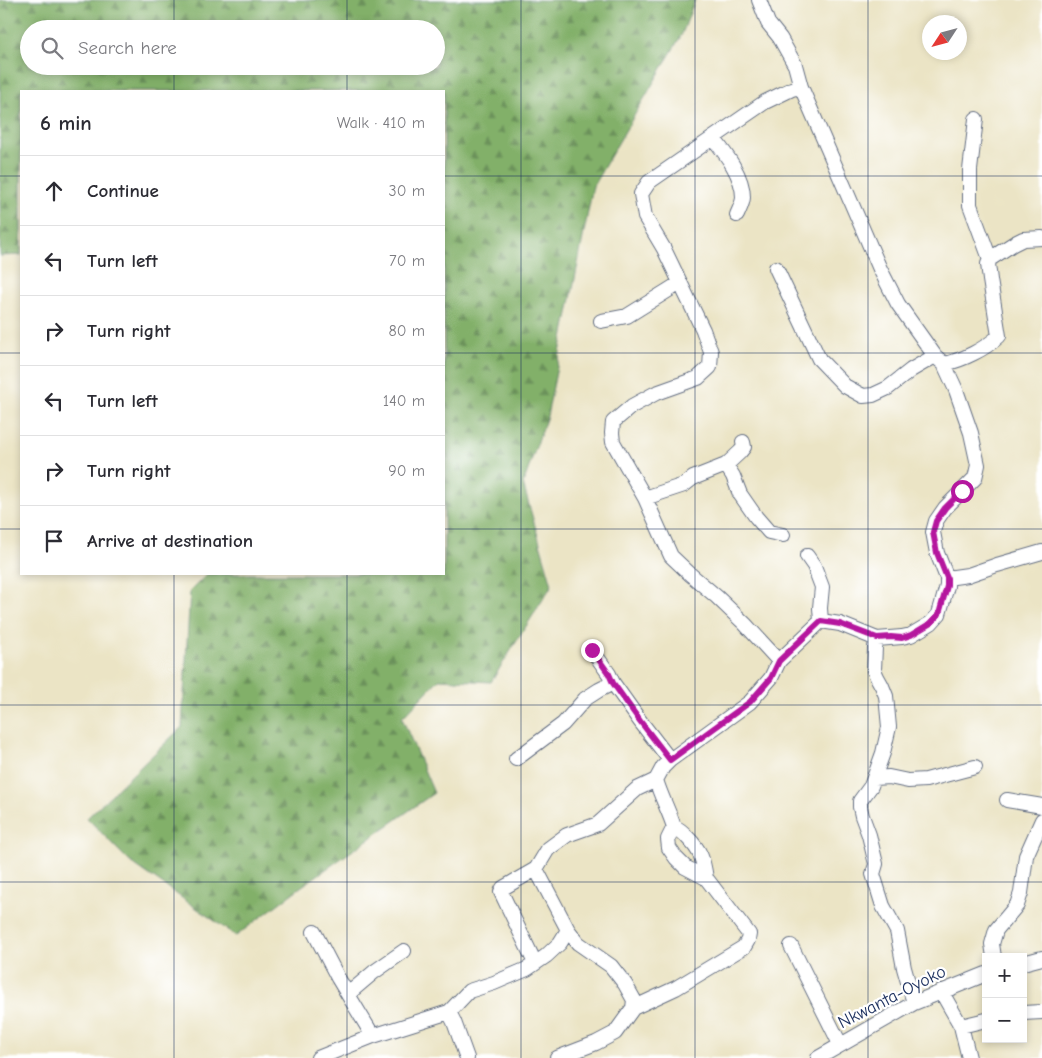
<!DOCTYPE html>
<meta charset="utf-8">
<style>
:root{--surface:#fff;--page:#f2f2f3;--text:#2b2b33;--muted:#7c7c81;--line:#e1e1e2}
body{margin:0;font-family:"Comic Neue",sans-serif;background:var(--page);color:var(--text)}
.controls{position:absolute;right:15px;bottom:15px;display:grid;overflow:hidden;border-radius:0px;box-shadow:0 2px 8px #0003}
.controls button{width:45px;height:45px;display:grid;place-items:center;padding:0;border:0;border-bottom:1px solid var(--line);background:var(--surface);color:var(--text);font:25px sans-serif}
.compass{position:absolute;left:922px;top:15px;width:45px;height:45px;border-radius:50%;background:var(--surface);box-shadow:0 2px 8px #0003;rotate:234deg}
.stop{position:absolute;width:15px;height:15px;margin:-11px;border:4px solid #b5179e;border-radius:50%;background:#fff}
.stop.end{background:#b5179e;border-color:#fff;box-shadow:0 1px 5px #0008}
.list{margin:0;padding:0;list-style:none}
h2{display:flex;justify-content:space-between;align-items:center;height:65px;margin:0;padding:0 20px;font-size:21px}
h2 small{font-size:16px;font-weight:400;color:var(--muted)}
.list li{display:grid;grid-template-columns:32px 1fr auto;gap:15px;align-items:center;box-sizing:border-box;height:70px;padding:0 20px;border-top:1px solid var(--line)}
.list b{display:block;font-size:19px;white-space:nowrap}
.list em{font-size:16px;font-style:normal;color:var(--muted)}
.icon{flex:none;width:28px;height:28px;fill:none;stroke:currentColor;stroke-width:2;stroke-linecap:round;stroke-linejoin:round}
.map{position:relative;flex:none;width:1042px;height:1058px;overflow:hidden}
.search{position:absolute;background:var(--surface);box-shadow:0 2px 8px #0003;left:20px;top:20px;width:425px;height:55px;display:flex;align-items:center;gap:12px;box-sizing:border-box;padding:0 18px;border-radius:28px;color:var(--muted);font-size:19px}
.panel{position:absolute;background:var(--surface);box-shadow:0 2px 8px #0003;left:20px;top:90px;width:425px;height:485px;border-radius:0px}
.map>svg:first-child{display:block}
</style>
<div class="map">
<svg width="1042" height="1058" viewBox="0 0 1042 1058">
<defs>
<pattern id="forest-firs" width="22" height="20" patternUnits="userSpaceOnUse" patternTransform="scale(1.25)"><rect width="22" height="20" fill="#82b069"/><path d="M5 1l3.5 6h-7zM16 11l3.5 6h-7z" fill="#6a905a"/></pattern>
</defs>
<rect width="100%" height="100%" fill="#fff"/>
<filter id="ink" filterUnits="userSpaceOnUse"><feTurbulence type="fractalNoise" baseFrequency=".02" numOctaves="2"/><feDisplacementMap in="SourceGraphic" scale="10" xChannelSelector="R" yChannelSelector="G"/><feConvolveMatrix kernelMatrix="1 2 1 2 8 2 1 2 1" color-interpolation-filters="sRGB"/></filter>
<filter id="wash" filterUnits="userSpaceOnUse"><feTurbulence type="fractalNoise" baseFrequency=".0096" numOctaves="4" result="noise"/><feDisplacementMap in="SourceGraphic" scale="20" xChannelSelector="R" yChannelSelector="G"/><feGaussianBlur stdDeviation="1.12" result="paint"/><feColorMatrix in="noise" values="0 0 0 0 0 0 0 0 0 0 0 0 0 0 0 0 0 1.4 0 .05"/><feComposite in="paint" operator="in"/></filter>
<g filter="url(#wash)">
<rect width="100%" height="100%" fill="#ebe4c5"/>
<path fill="url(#forest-firs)" stroke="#4e7064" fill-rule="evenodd" d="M 0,0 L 695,0 L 682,34 L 593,186 L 572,294 L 547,416 L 523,484 L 552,585 L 491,682 L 439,679 L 402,718 L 434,793 L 298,889 L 236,936 L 128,860 L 87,818 L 182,727 L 190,591 L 207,574 L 444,574 L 444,91 L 21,91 L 21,255 L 0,256 ZM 29,29 L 436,29 L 436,66 L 29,66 Z"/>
</g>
<g filter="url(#ink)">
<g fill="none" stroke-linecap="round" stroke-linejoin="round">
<defs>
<path id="minor" d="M 759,0 L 768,23 L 780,38 L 795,65 L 801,87
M 976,119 L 970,170 L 970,205 L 990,259
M 713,138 C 726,154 743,176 743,197 C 743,203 739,210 737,215
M 776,268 L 819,359 L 845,386 L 863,396 L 873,395 L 888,388 L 911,370 L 935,356
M 601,321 L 627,316 L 680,283
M 944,364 C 963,360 985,349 999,336 L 990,280 L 988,264 L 990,259 L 1013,244 L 1023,239 L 1042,238
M 726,465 L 733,476 L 740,494 L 756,517 L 769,532 L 783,535
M 645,498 L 684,485 L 693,478 L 726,465 L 740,452 L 744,447 L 743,442
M 807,556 L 814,566 L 822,587 L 820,608 L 821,621
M 947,578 L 968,575 L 997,565 L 1042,552
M 877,639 L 875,647 L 874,670 L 877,677 L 882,686 L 886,696 L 889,727 L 883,753 L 874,778 L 871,786 L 860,801 L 860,807 L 862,816 L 869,835 L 876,864 L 873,874 L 883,906 L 897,931 L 904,968 L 914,1003
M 592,650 L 609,674 L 613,683 L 640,721 L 670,760
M 516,759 L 563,724 L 585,699 L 599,690 L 613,683
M 874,778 L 889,777 L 908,781 L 926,780 L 975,767
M 1007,800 L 1042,806
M 674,827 C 680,829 683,832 687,837 C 701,851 703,859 706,878
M 536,869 L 568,930 L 578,943 L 611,966 L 625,984 L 634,1000 L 633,1008
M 314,932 L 338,978 L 373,1036 L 449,1012
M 791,946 L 840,1044
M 994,957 L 992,944 L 996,930 L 1017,905 L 1021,893 L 1026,856 L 1042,820
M 535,963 L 501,892 L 503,888 L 536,869 L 548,849 L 567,835 L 598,824 L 637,789 L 656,780
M 1023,963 L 1042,958
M 941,991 L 961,1026 L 969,1058
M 348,994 L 374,972 L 404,951
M 1023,1013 L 1042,1012
M 961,1026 L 986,1020
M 318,1058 L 373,1036
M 467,1058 L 454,1022 L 449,1012 L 469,991 L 494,983 L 527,969 L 546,956 L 560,943 L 568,930
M 557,1058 L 596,1043 L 615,1033 L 633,1008 L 676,988 L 744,947 L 748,940 L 749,934 L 706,878 L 685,867 L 676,858 L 669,848 L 668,839 L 674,827 C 669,811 661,797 656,780 L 663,767 L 670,760 L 750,702 L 771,678 L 779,661 L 821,621 L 840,624 L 877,639 L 902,637 L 911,635 L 931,623 L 939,614 L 947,586 L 947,578 L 937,553 L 933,532 L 936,521 L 945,508 L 975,478 L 978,465 L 971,433 L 956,390 L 944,364 L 935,356 L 898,304 L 880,269 L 801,87 L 792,89 L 765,102 L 649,182 L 641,194 L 645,217 L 664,249 L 703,330 L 711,352 L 710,367 L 698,378 L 656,393 L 632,406 L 613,422 L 612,433 L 613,442 L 645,498 L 671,556 L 691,575 L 717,597 L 745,624 L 779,661
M 818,1058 L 914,1003 L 986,974"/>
</defs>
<use href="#minor" stroke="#646e82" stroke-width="16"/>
<use href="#minor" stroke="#fff" stroke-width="14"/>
</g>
</g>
<g fill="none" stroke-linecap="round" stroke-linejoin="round" filter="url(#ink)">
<path stroke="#b5179e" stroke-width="6" d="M 592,650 L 609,674 L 613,683 L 640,721 L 670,760 L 750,702 L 771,678 L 779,661 L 821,621 L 840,624 L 877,638 L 891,637 L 902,638 L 911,635 L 931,623 L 939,614 L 947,586 L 947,578 L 937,553 L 933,532 L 936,521 L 945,508 L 962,491"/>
</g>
<path fill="none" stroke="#1b2f5e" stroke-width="1" stroke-opacity="0.55" d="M 174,0 L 174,29M 347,0 L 347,29M 521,0 L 521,1058M 695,0 L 695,1058M 868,0 L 868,1058M 174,66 L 174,91M 347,66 L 347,91M 0,176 L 21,176M 444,176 L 1042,176M 0,353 L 21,353M 444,353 L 1042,353M 0,529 L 21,529M 444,529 L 1042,529M 174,574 L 174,1058M 347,574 L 347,1058M 0,705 L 1042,705M 0,882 L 1042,882"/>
<g text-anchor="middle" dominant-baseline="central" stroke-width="4.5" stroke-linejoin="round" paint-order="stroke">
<g font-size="18" fill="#1b2f5e" stroke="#fff">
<text transform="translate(892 997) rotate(-27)">Nkwanta-Oyoko</text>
</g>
</g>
</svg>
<div class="controls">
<button>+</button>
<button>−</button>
</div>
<svg class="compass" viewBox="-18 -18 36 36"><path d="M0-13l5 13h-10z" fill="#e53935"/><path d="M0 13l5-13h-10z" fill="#7c7c81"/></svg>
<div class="stop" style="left:962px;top:491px"></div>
<div class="stop end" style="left:592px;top:650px"></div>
<div class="search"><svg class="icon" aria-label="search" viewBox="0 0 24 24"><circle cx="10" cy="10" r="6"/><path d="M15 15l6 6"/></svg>Search here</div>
<section class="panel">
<h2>6 min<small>Walk · 410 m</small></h2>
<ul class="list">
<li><svg class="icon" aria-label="ahead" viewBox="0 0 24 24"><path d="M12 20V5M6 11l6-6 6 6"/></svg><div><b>Continue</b></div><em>30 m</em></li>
<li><svg class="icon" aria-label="left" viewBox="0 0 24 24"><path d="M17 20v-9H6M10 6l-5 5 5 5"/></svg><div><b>Turn left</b></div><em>70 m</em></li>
<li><svg class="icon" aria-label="right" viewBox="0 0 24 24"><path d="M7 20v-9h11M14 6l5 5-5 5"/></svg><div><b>Turn right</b></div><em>80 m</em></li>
<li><svg class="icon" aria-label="left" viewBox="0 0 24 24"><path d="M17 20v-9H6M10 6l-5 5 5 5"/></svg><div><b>Turn left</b></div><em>140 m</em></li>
<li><svg class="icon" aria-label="right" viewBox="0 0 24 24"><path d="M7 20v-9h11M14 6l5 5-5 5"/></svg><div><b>Turn right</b></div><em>90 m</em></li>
<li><svg class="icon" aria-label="arrive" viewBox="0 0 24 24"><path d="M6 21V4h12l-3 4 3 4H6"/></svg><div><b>Arrive at destination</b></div></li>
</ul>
</section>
</div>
